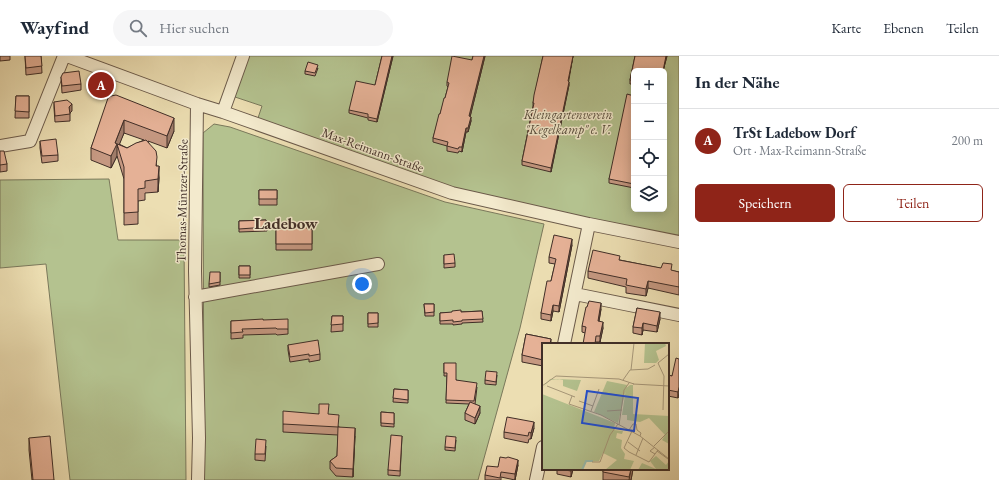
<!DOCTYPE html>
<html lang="de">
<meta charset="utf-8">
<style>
:root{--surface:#fff;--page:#f6f6f7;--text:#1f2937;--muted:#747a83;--line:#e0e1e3;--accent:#8f2418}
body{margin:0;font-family:"EB Garamond",serif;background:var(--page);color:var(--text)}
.controls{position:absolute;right:12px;top:12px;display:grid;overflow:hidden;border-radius:6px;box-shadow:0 2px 10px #0003}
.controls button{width:36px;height:36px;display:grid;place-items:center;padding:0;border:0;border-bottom:1px solid var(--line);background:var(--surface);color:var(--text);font:20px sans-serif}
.you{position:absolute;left:362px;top:228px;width:14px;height:14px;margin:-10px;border:3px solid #fff;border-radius:50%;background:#1a73e8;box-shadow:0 0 0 6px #1a73e833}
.badge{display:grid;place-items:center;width:26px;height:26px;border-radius:50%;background:var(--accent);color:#fff;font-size:13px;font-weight:700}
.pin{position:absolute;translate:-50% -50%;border:2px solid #fff;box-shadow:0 1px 4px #0006}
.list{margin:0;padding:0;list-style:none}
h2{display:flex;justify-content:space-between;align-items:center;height:52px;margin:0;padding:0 16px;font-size:17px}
h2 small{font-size:13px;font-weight:400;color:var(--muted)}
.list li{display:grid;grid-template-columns:26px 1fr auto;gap:12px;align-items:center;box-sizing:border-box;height:64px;padding:0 16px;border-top:1px solid var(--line)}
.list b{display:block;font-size:15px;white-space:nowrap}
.list p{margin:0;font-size:13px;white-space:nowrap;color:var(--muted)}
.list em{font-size:13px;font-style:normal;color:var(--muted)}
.actions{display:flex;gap:8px;padding:12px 16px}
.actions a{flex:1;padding:9px 0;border:1px solid var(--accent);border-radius:6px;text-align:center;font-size:14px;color:var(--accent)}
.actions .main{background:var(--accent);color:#fff}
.icon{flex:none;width:22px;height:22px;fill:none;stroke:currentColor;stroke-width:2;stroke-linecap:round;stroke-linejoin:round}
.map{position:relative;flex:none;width:679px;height:424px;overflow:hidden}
header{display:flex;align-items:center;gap:24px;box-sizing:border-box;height:56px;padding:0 20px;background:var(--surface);border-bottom:1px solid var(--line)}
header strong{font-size:19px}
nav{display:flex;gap:22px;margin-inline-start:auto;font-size:14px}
.search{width:280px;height:36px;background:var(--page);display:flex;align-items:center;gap:10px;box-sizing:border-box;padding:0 14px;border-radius:22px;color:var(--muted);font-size:15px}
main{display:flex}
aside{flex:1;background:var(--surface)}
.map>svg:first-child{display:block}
</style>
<header>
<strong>Wayfind</strong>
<div class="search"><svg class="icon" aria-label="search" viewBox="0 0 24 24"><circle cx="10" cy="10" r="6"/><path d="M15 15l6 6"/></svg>Hier suchen</div>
<nav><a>Karte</a><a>Ebenen</a><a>Teilen</a></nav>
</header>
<main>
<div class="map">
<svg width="679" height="424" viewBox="0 0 679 424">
<rect width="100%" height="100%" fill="#ecdeb2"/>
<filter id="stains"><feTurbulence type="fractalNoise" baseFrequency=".005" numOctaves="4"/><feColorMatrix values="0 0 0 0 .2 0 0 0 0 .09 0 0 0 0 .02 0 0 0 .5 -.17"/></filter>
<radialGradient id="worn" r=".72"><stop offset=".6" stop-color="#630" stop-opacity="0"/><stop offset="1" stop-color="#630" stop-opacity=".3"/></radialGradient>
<path fill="#b4c28f" stroke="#7a785b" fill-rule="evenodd" d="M 246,0 L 679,0 L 679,181 L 590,164 L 438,129 L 257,65 L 262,50 L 232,40 ZM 634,15 L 664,15 L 664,153 L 634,153 Z
M 214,68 L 230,71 L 445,146 L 544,168 L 520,272 L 478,424 L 204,424 L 203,77 Z
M 109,123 L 118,184 L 184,184 L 186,424 L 70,424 L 46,208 L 0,212 L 0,124 Z"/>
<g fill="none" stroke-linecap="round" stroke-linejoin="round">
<defs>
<path id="minor" d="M 67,0 L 197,48 L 223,56 L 452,137 L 589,168 L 679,186
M 197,48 L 195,215 L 199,382 L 198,424
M 223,56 L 243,0
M 0,90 L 30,85 L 64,0
M 575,238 L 679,259
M 195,241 L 378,208
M 564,288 L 589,168
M 536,424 L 543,391"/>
</defs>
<use href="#minor" stroke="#6b5a4a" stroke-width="14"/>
<use href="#minor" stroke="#f3eacd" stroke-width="12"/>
</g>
<path fill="#c59881" stroke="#402e27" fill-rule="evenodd" d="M 0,0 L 10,0 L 10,4 L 0,5 Z
M 25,0 L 41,0 L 42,17 L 26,19 Z
M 382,0 L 393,0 L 377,66 L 368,64 L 368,62 L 349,57 L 349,54 L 375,29 Z
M 473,0 L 485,0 L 470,61 L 471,65 L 468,76 L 466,76 L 462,96 L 459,95 L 458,97 L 447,95 L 447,90 L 433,86 L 433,82 L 440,58 L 445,42 L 448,31 L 447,30 L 447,26 L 472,4 Z
M 543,0 L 573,0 L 568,26 L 569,29 L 551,116 L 522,109 L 522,105 L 533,50 L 533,47 Z
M 635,0 L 667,0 L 663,15 L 634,15 L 634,28 L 630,28 L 630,24 Z
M 318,12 L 315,20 L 305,18 L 305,15 Z
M 61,21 L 81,28 L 81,34 L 62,37 Z
M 16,40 L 29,40 L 29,62 L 15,62 Z
M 111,40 L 174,75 L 167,92 L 148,85 L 157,110 L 159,122 L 158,136 L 145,137 L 145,144 L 138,145 L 138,168 L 124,169 L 124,123 L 117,100 L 111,112 L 91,104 L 91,92 ZM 124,77 L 144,84 L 127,92 L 119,88 Z
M 634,40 L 634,132 L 609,127 L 609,123 Z
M 54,46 L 72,55 L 70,57 L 70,65 L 55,66 L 54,52 Z
M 40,85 L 58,99 L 58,105 L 42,107 L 40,92 Z
M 0,95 L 7,108 L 7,115 L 0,116 Z
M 259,134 L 277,134 L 277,149 L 259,149 Z
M 266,164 L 267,175 L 239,176 L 239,165 Z
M 276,173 L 312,173 L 312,194 L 276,194 Z
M 572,189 L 559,256 L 553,255 L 551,265 L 541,263 L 541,257 L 551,225 L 555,208 L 549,207 L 549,201 Z
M 444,199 L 455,207 L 455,211 L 444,212 Z
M 620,204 L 679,216 L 679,239 L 648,232 L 646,240 L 626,237 L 626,231 L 588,222 L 588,215 Z
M 239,210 L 250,210 L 250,222 L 239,222 Z
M 220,216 L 220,229 L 209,231 L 209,228 Z
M 424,248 L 434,248 L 434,260 L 425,260 Z
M 637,252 L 660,263 L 657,276 L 643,274 L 642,279 L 633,277 L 633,271 Z
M 601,253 L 599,265 L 603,272 L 600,286 L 596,286 L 585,277 L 582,276 L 582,270 Z
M 482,255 L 483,266 L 462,267 L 462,268 L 453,269 L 453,268 L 440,268 L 440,257 Z
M 368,257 L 378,257 L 378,271 L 368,271 Z
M 332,260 L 343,260 L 343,275 L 331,276 Z
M 263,264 L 288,273 L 288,278 L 277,279 L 276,278 L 243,279 L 243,282 L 231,283 L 231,265 Z
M 526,278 L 551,283 L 551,288 L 543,288 L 543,310 L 522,306 L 522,299 Z
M 288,289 L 320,298 L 320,304 L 309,306 L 309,303 L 290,306 L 288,294 Z
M 679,303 L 678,342 L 668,340 L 668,319 L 672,320 Z
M 444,307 L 456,324 L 477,331 L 475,348 L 480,357 L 475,368 L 465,364 L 465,357 L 469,348 L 446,347 L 447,320 L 444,320 Z
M 497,319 L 496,329 L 485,328 L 485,324 Z
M 394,333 L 408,334 L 408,347 L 393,346 Z
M 381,356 L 394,357 L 394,371 L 381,370 Z
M 319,358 L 328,358 L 339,371 L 355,380 L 353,421 L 336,420 L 330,413 L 330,405 L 337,400 L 338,379 L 283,376 L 283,368 Z
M 534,372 L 531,383 L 529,383 L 528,387 L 504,382 L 504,376 Z
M 402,380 L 400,420 L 388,419 L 388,414 Z
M 29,382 L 54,424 L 32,424 L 29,394 Z
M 456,384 L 455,395 L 445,394 L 445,391 Z
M 266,390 L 265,405 L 255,404 L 255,398 Z
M 518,409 L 515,424 L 501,421 L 501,424 L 485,424 L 485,419 L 498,411 Z
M 557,413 L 573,413 L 571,421 L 557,418 Z
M 603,413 L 633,413 L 631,424 L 603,424 Z"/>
<path fill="#a07c69" stroke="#402e27" d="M 392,0 L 393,0 L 377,66 L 377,63 Z
M 484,0 L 485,0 L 469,65 L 469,60 Z
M 573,0 L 568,29 L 568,25 Z
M 666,0 L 667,0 L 663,15 Z
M 569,26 L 569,29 L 551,116 L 551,112 Z
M 72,48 L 72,55 L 69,58 L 69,51 Z
M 471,61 L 471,65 L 468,76 L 468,72 Z
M 174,62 L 174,75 L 167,92 L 167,80 Z
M 124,64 L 124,77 L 118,92 L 117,88 L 117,100 L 111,112 L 111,100 L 115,87 Z
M 466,72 L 466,76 L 462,96 L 462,91 Z
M 159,110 L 159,122 L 158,136 L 158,123 Z
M 572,183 L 572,189 L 559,256 L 559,250 Z
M 648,225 L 648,232 L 646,240 L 646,233 Z
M 601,247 L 601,253 L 598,271 L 598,265 Z
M 553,249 L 553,255 L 551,265 L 551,259 Z
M 660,256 L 660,263 L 657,276 L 657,270 Z
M 603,266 L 603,272 L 600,286 L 600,280 Z
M 643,267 L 643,274 L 642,279 L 642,272 Z
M 679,331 L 679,337 L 678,342 L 678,336 Z
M 480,350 L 480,357 L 475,368 L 475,362 Z
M 534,366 L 534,372 L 531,383 L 531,377 Z
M 355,372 L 355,380 L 353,421 L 353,413 Z
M 518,404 L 518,409 L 515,424 L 515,418 Z
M 571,413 L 573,413 L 571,421 Z
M 631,413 L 633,413 L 631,424 L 629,424 Z"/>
<path fill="#e5b196" stroke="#402e27" d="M 25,0 L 41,0 L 42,10 L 26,12 Z
M 382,0 L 392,0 L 377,63 L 368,61 L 368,58 L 349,54 L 356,25 L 375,29 Z
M 452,0 L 472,4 L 473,0 L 484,0 L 469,60 L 471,61 L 468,72 L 466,72 L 462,91 L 459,91 L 458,93 L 447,90 L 448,86 L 433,82 L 439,58 L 440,58 L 444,42 L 445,42 L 449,27 L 447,26 Z
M 543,0 L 573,0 L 568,25 L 569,26 L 551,112 L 522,105 L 534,47 L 533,47 L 534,39 Z
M 635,0 L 666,0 L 663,15 L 634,15 L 634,25 L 630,24 Z
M 308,6 L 318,9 L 315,17 L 305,15 Z
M 79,15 L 81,28 L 62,30 L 61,21 L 63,17 Z
M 627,38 L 634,40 L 634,128 L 609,123 Z
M 116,39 L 174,62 L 167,80 L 124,64 L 115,87 L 127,92 L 136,87 L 146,84 L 156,95 L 157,101 L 156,110 L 159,110 L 158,123 L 145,125 L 145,132 L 138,133 L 138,156 L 124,157 L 124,111 L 117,88 L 111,100 L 91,92 L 108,42 L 111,40 Z
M 16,40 L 29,40 L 29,56 L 15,55 Z
M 67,44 L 72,48 L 69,51 L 70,58 L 55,60 L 54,46 Z
M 56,83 L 58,99 L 42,100 L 40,85 Z
M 0,95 L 4,95 L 7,108 L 0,109 Z
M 259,134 L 277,134 L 277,143 L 259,143 Z
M 266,164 L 267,171 L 239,173 L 239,165 Z
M 296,168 L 307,168 L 307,173 L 312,173 L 312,188 L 276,188 L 276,173 L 296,172 Z
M 554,179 L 572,183 L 559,250 L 553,249 L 551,259 L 541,257 L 547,225 L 551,225 L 556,203 L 549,201 Z
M 593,194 L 620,200 L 619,204 L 661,212 L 663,207 L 672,208 L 671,214 L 679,216 L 679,231 L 648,225 L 646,233 L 626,229 L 627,223 L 588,215 Z
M 454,198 L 455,207 L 444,208 L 444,199 Z
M 239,210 L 250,210 L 250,219 L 239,219 Z
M 210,216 L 220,216 L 220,226 L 209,228 Z
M 589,245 L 601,247 L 598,265 L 603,266 L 600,280 L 596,280 L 595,288 L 583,288 L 586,271 L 582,270 L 586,251 L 587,251 Z
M 424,248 L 434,248 L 434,256 L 425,257 Z
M 637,252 L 660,256 L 657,270 L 643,267 L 642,272 L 633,271 Z
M 461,254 L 461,256 L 482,255 L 483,263 L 462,264 L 462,265 L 453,266 L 453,264 L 440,265 L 440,257 L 452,256 L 452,255 Z
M 368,257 L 378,257 L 378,267 L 368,268 Z
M 332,260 L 343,260 L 343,268 L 331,269 Z
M 263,263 L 263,264 L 288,263 L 288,273 L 277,273 L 276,272 L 242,273 L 243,276 L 231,277 L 231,265 Z
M 526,278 L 551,283 L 550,288 L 543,288 L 543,304 L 522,299 Z
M 318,284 L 320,298 L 309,300 L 309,298 L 290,301 L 288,289 Z
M 676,302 L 679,303 L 679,331 L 678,336 L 668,334 L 668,319 L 672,320 Z
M 444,307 L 456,307 L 456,324 L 477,327 L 474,345 L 446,344 L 447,317 L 444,317 Z
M 486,315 L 497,316 L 496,326 L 485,324 Z
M 394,333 L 408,334 L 408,344 L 393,342 Z
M 470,346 L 480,350 L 475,362 L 465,357 Z
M 319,348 L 329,348 L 328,358 L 339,359 L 338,371 L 355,372 L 353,413 L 336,412 L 330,405 L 337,400 L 338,371 L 283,368 L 283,355 L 319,358 Z
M 381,356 L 394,357 L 394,368 L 381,367 Z
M 507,361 L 534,366 L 531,377 L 529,376 L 528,380 L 504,376 Z
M 391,379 L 402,380 L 400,415 L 388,414 Z
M 50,380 L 54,424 L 33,424 L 29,382 Z
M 446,380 L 456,381 L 455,392 L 445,391 Z
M 256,383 L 266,384 L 265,398 L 255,398 Z
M 500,401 L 506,402 L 508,401 L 518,404 L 515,418 L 501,416 L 500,422 L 485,419 L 487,410 L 498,411 Z
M 559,413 L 571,413 L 571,415 Z
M 603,413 L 631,413 L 629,421 L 603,416 Z"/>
<g text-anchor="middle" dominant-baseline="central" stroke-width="3" stroke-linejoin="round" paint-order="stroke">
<g font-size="13" font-style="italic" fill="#574c3c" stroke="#f3eacd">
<text x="568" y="58">Kleingartenverein<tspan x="568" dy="15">"Kegelkamp" e. V.</tspan></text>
</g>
<g font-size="13" fill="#402e27" stroke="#f3eacd">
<text transform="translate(373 94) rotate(20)">Max-Reimann-Straße</text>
<text transform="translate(182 145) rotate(-89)">Thomas-Müntzer-Straße</text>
</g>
<g font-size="17" font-weight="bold" fill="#402e27" stroke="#f3eacd">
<text x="286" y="167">Ladebow</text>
</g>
</g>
<g transform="translate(542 287)">
<rect width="127" height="127" fill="#ecdeb2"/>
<path d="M 103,0 L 123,0 L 124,3 L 114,8 L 117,17 L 114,20 L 102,20 ZM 8,36 L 15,36 L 39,37 L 35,48 L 21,43 L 21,37 L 16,36 L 8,37 L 0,46 ZM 65,38 L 85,42 L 76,80 L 52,69 ZM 88,42 L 91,42 L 91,71 L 127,73 L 127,101 L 120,97 L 123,92 L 107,75 L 98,79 L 85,77 L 85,72 L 80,72 L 84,45 ZM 0,51 L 73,80 L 72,87 L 81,88 L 80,91 L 75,90 L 74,95 L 80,97 L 79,105 L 83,111 L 82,116 L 92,118 L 88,127 L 63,127 L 75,117 L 61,110 L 57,118 L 44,119 L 40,127 L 0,127 ZM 114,113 L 124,122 L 127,118 L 126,127 L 96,127 L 100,120 L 114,126 L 108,118 Z" fill="#b4c28f"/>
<path fill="none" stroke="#99bcaf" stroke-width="2" d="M 40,127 L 44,118 L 51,118"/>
<path fill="none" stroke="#a7987a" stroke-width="1" d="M 89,27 L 92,0M 122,33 L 116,20 L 127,11M 81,37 L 88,27 L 106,26 L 113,22M 91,41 L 127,43M 0,43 L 14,33 L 77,36 L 92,41M 5,43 L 33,54M 63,50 L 81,53M 30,53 L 27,61 L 59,72 L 98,93 L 127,116M 37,58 L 51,63M 121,67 L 122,33M 49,68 L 57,46M 65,68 L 80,67M 77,82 L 82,47 L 87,40M 87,87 L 91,81 L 94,81 L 95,87 L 99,90 L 98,93M 90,88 L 82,105 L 87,109 L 107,119 L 116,107M 86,99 L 98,108M 112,103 L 127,88M 115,108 L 126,116M 113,111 L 108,108 L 113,104M 94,112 L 101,95M 50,119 L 58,119 L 68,92 L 76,81"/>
<path fill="#1d4ed8" fill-opacity="0.15" stroke="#1d4ed8" stroke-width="2" d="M 45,48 L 96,55 L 92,88 L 40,80 Z"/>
<rect width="127" height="127" fill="none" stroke="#402e27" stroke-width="2"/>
</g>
<rect width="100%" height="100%" filter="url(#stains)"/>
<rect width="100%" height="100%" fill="url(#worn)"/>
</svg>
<div class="controls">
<button>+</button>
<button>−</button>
<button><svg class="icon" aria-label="locate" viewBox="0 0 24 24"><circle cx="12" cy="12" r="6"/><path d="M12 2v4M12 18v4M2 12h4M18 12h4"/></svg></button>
<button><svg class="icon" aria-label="layers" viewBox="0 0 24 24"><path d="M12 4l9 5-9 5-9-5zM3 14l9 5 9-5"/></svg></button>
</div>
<div class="you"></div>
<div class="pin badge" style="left:101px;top:29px">A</div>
</div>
<aside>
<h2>In der Nähe<small></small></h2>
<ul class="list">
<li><span class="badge">A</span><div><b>TrSt Ladebow Dorf</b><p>Ort · Max-Reimann-Straße</p></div><em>200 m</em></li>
</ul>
<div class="actions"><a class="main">Speichern</a><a>Teilen</a></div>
</aside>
</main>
